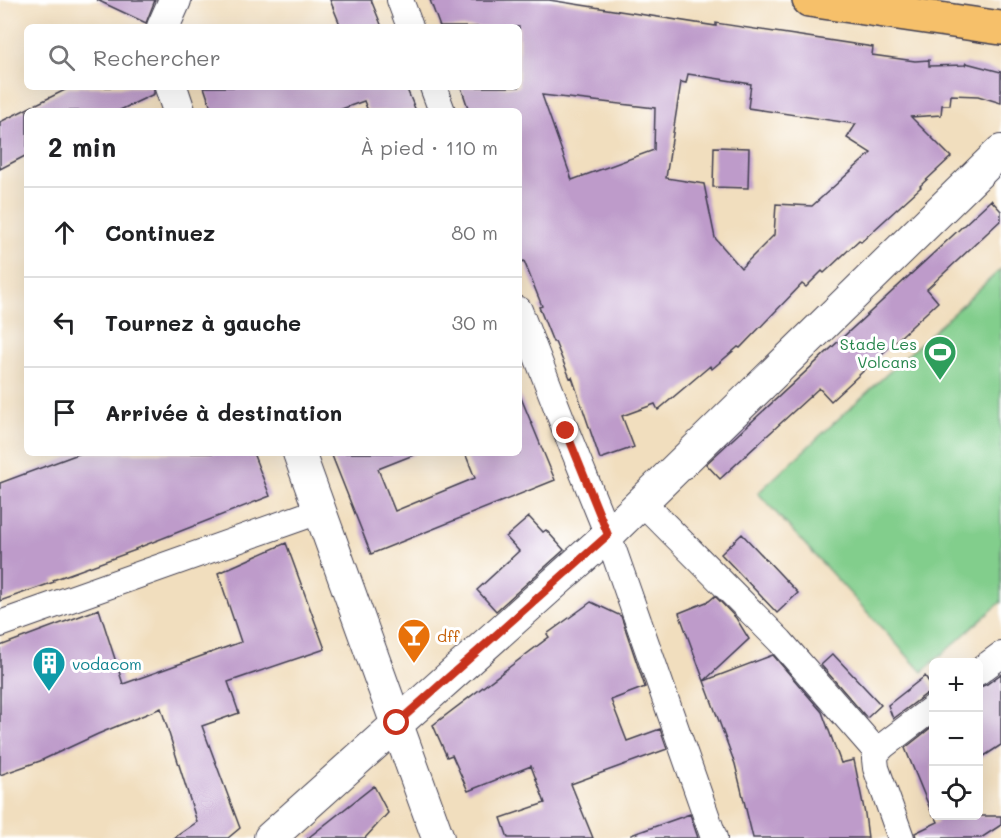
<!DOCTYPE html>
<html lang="fr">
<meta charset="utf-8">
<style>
:root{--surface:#fff;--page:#f6f6f6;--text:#202124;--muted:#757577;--line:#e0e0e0}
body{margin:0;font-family:Mali,sans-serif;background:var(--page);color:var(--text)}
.controls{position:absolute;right:18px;bottom:18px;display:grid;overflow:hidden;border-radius:9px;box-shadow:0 6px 24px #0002}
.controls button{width:54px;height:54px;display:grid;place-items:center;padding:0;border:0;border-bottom:2px solid var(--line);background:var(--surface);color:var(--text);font:30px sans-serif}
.stop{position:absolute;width:18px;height:18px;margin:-14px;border:4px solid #c8321e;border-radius:50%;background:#fff}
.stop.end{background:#c8321e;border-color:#fff;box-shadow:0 2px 6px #0008}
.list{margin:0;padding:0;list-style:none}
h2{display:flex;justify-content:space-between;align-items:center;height:78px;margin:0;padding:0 24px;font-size:26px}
h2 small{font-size:20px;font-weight:400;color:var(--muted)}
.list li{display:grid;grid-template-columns:39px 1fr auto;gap:18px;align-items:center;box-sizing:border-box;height:90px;padding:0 24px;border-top:2px solid var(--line)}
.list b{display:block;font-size:22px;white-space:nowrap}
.list em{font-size:20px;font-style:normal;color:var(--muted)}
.icon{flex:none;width:33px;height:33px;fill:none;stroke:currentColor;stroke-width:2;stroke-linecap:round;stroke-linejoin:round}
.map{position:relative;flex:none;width:1001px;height:838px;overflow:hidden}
.search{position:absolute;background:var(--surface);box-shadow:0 6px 24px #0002;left:24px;top:24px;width:498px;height:66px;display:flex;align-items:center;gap:15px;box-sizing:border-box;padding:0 21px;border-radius:9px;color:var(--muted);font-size:22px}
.panel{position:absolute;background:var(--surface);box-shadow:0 6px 24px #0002;left:24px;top:108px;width:498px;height:348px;border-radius:9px}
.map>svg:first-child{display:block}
</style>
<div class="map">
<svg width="1001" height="838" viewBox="0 0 1001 838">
<rect width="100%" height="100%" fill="#fff"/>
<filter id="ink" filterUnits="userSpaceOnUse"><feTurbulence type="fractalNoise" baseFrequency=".0167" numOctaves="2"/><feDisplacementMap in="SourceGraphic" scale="12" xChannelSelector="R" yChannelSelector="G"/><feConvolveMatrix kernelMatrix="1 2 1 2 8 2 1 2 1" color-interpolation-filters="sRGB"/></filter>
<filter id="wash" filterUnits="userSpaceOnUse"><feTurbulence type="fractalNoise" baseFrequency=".008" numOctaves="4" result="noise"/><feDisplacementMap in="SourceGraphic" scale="24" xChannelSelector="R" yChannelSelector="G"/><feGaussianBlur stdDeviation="1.35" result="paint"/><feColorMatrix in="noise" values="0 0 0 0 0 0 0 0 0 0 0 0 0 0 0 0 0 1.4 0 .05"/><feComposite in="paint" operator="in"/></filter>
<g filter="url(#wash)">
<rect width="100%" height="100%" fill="#f1debe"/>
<path fill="#82ce8c" stroke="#527864" stroke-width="1.5" d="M 1001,269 L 1001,602 L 922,672 L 758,493 Z"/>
<g id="blocks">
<path fill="#be9bca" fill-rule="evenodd" d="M 97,0 L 155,0 L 146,23 Z
M 330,0 L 371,0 L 382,27 L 341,27 Z
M 430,0 L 549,0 L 716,26 L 716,23 L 873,47 L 872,55 L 915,61 L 929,60 L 929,66 L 965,65 L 966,63 L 1001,72 L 1001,103 L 978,96 L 951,95 L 950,105 L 942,105 L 941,115 L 911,117 L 951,157 L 920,186 L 921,187 L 861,242 L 859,240 L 824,273 L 822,271 L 806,287 L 802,284 L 740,348 L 738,347 L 712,369 L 710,366 L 658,410 L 655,404 L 622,416 L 634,447 L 600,459 L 572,377 L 570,378 L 555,342 L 553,342 L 539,307 L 542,306 L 524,261 L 519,263 L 519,111 L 469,111 L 461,87 L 519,87 L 519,27 L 440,27 ZM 688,74 L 751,84 L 748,108 L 856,124 L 847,138 L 871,153 L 812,206 L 776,204 L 774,235 L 741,268 L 715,238 L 704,184 L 666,178 L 681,82 L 686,83 ZM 542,95 L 655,108 L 654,150 L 572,180 Z
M 71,87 L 154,87 L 154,94 L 118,111 L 27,111 L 27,155 L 0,169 L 0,122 Z
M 204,87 L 406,87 L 416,111 L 368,111 L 364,101 L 336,111 L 212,111 Z
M 714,147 L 749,148 L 748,188 L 713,187 Z
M 991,200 L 1001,211 L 1001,220 L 927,289 L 938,302 L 831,401 L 819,388 L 720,479 L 706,464 Z
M 519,393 L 555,480 L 371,554 L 331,453 L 416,453 L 416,454 L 378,469 L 395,511 L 475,478 L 465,453 L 519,453 Z
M 81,453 L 253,453 L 270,496 L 135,549 L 136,550 L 53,580 L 54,582 L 0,601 L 0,483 Z
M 529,517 L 543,532 L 546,530 L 564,550 L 496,611 L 477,590 L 519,551 L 506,537 Z
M 742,534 L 798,593 L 777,613 L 721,554 Z
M 286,543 L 325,649 L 228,682 L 239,713 L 202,726 L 240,828 L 228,838 L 174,838 L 197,822 L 161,708 L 98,734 L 40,761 L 0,775 L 0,646 L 99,609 L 123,684 L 241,642 L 218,573 Z
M 715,596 L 736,618 L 749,639 L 704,681 L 679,613 L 709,601 Z
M 591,602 L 621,616 L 645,687 L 611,700 L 627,741 L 660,729 L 667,749 L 571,784 L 593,838 L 508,838 L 501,818 L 545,803 L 531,766 L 468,791 L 452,755 L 447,757 L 433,725 L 549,637 L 547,634 Z
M 833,654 L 881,705 L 867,718 L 821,665 Z
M 773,655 L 822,712 L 841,763 L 854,760 L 865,814 L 868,838 L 753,838 L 735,764 L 704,681 Z
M 1001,674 L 1001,745 L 978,760 L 978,688 L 987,684 Z
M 925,676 L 933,688 L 933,692 L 925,695 L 893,719 L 888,705 Z
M 933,726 L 933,816 L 905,748 Z
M 374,786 L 388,813 L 365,838 L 308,838 Z
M 690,814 L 698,838 L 632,838 L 631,835 Z
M 935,816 L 1001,816 L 1001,825 L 981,838 L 916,838 L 915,833 L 938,822 Z"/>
</g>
</g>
<g filter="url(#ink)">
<use href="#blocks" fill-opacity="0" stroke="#413e4f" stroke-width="1.5"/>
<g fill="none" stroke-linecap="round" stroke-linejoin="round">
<defs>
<path id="minor" d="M 400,0 L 410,27
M 433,87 L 442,111
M 519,310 L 566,431 L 608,535 L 714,838
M 642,502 L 780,641 L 877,752 L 875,759 L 876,768 L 901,838
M 0,624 L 319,511
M 978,672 L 1001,655
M 877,752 L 883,746 L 934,707"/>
<path id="tertiary" d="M 163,27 L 175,0
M 171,87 L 179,111
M 299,453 L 438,838
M 270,838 L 608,535 L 1001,151"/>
<path id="trunk" d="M 809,0 L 1001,28"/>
</defs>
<use href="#minor" stroke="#413e4f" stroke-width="28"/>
<use href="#tertiary" stroke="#413e4f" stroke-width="34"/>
<use href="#trunk" stroke="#413e4f" stroke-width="36"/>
<use href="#minor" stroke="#fff" stroke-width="26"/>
<use href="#tertiary" stroke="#fff" stroke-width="32"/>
<use href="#trunk" stroke="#f6c06b" stroke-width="33"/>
</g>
</g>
<g fill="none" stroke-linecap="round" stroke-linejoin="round" filter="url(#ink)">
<path stroke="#c8321e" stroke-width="8" d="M 397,723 L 608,535 L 566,431"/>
</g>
<defs>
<symbol id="stadium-pin" viewBox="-11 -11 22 30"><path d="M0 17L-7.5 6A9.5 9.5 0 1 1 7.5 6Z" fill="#2e9e5b" stroke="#fff"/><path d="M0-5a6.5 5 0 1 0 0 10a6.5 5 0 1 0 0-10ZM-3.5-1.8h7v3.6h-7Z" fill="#fff"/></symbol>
<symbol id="bar-pin" viewBox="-11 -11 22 30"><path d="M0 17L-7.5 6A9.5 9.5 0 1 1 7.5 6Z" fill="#e8710a" stroke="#fff"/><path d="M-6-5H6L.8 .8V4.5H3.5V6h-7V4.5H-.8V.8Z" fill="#fff"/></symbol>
<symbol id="building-pin" viewBox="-11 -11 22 30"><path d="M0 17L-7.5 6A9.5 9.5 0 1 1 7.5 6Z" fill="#0f9aa8" stroke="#fff"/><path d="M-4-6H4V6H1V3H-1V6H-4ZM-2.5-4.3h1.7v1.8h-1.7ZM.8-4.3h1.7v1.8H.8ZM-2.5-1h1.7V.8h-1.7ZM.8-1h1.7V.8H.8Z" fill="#fff"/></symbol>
</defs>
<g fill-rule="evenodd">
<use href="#stadium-pin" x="921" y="333" width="38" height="52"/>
<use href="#bar-pin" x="395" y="616" width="38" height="52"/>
<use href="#building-pin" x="30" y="644" width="38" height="52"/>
</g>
<g text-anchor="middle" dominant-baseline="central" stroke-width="6" stroke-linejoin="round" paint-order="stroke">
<g font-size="16" fill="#27864d" stroke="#fff" text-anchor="end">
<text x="917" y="343">Stade Les<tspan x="917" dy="18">Volcans</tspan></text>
</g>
<g font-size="16" fill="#c56008" stroke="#fff" text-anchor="start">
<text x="437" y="635">dff</text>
</g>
<g font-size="16" fill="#0d838f" stroke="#fff" text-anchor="start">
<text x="72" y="663">vodacom</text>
</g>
</g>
</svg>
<div class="controls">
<button>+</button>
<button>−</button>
<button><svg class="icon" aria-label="locate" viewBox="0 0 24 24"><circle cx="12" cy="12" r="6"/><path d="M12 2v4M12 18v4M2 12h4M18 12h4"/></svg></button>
</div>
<div class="stop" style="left:397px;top:723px"></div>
<div class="stop end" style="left:566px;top:431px"></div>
<div class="search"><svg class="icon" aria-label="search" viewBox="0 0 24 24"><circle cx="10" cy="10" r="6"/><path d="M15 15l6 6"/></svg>Rechercher</div>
<section class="panel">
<h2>2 min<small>À pied · 110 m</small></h2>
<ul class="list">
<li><svg class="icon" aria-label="ahead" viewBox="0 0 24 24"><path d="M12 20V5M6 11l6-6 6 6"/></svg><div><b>Continuez</b></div><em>80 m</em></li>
<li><svg class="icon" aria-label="left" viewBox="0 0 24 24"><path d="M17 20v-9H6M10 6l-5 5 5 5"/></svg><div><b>Tournez à gauche</b></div><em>30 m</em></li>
<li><svg class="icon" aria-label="arrive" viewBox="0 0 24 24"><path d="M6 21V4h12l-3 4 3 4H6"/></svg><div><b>Arrivée à destination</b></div></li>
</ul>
</section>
</div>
